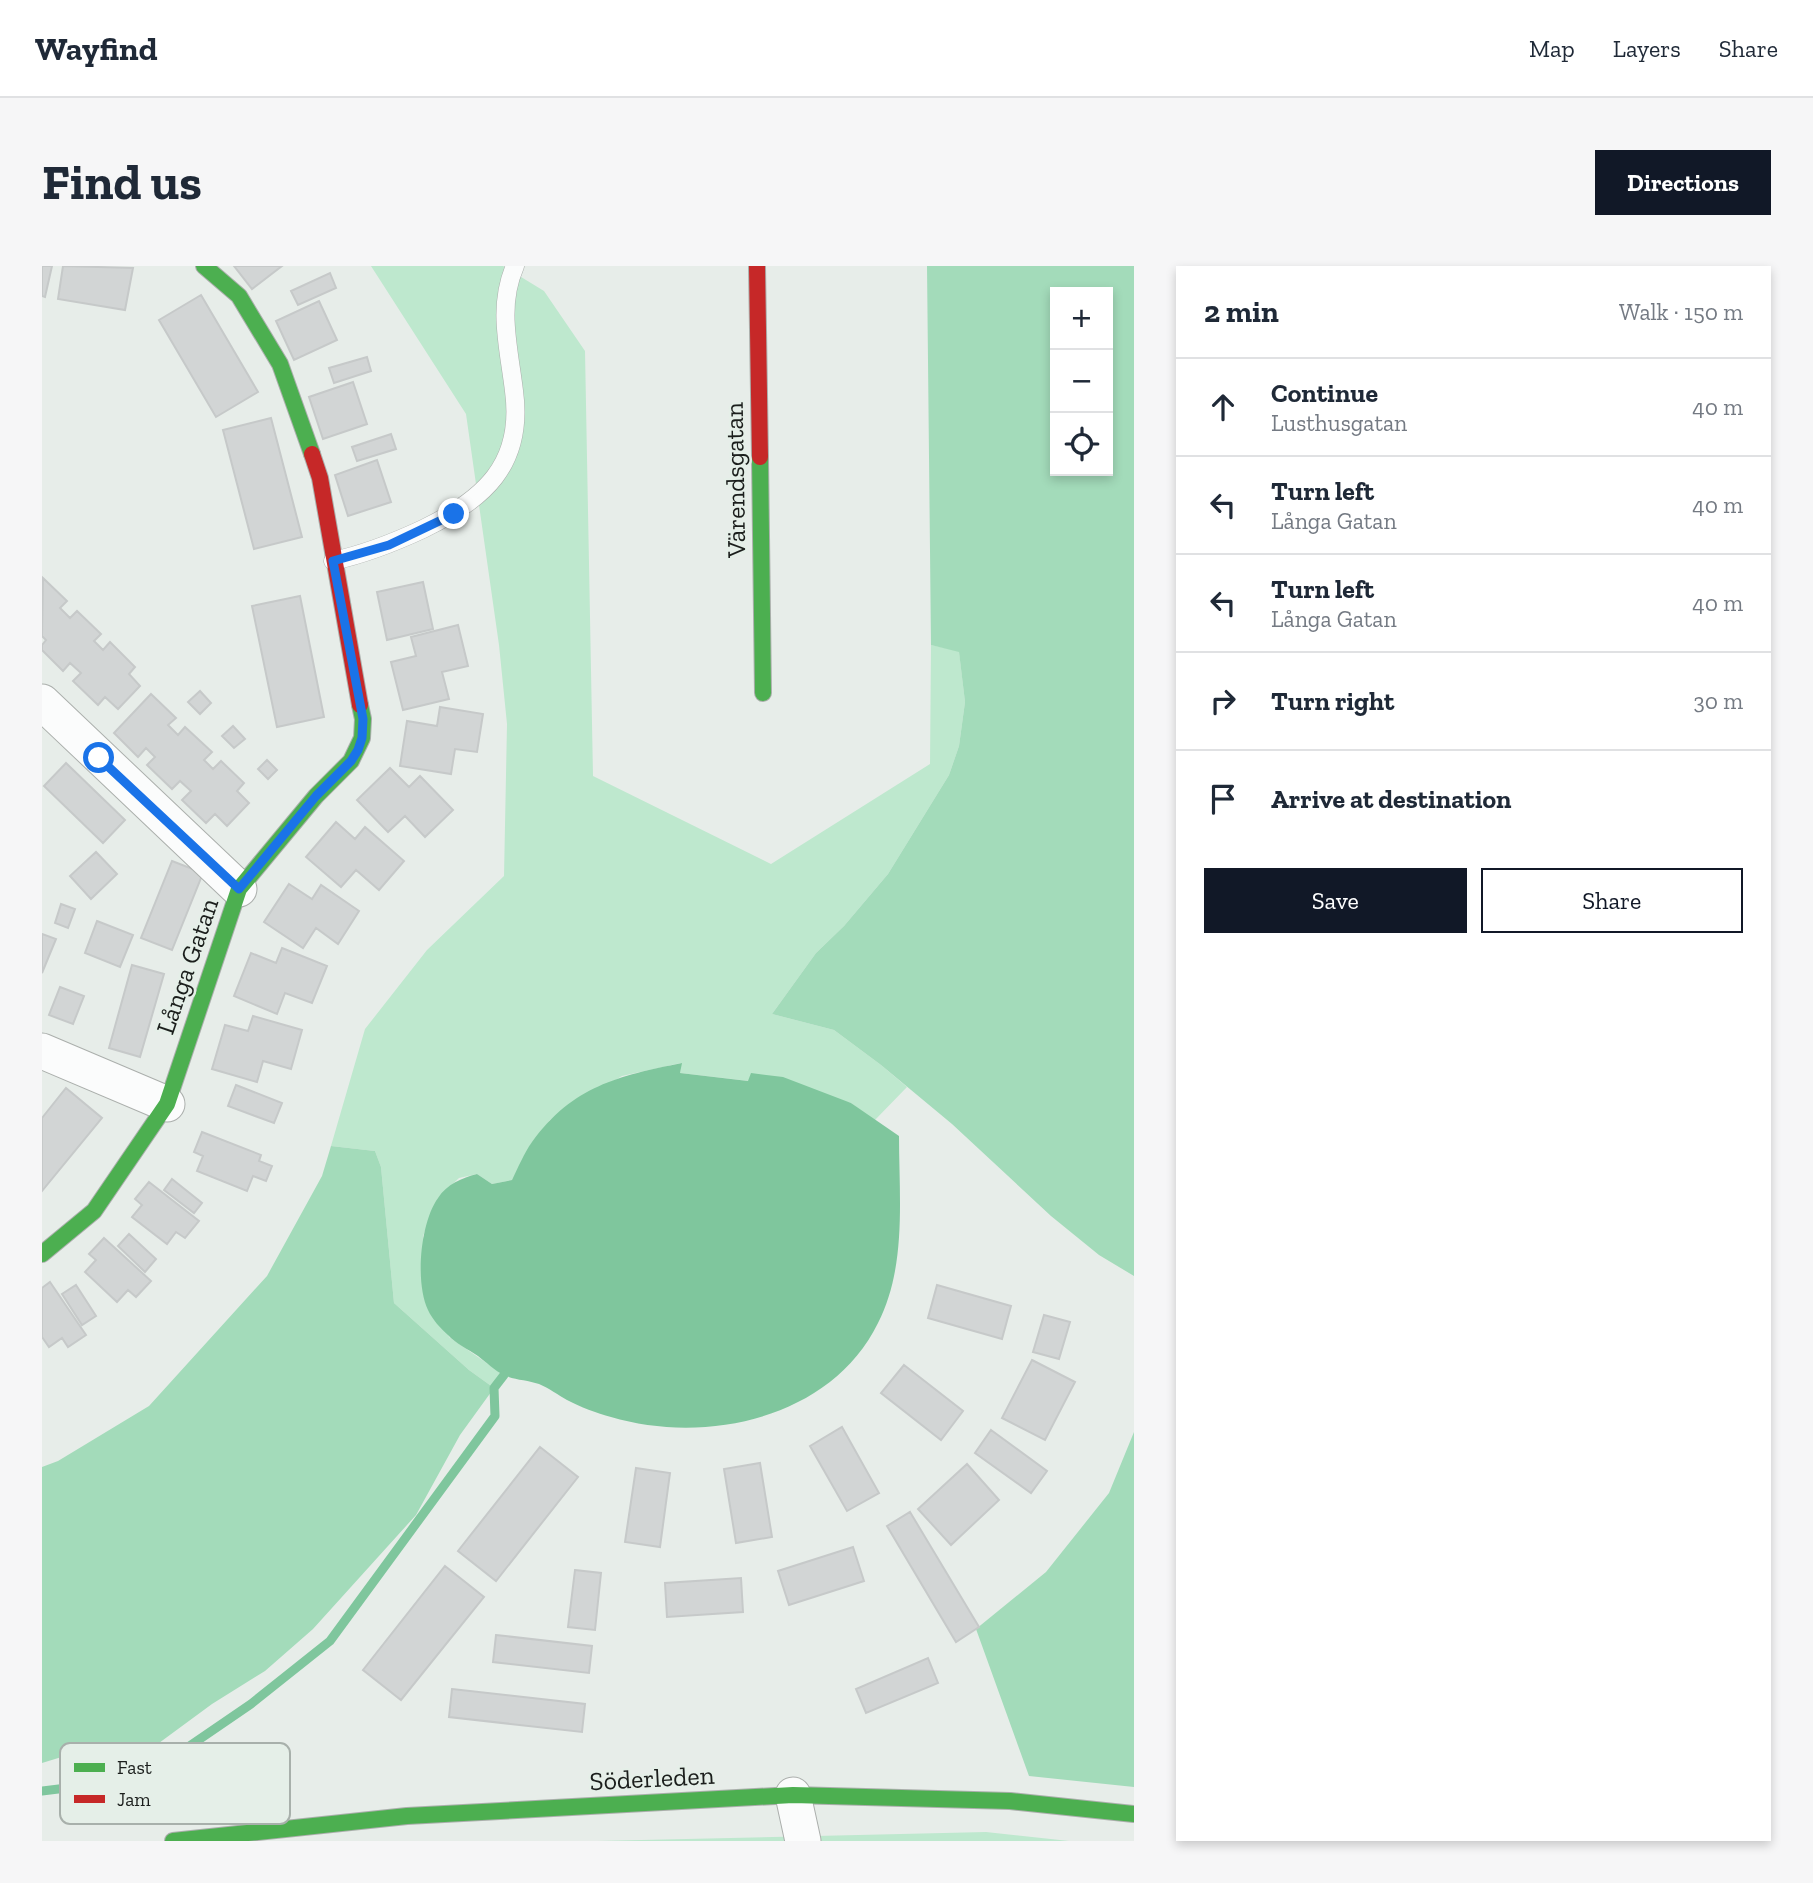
<!DOCTYPE html>
<meta charset="utf-8">
<style>
:root{--surface:#fff;--page:#f6f6f7;--text:#1f2937;--muted:#747a83;--line:#e0e1e3;--accent:#111827}
body{margin:0;font-family:"Zilla Slab",serif;background:var(--page);color:var(--text)}
.controls{position:absolute;right:21px;top:21px;display:grid;overflow:hidden;border-radius:0px;box-shadow:0 4px 10px #0003}
.controls button{width:63px;height:63px;display:grid;place-items:center;padding:0;border:0;border-bottom:2px solid var(--line);background:var(--surface);color:var(--text);font:35px sans-serif}
.stop{position:absolute;width:21px;height:21px;margin:-16px;border:5px solid #1a73e8;border-radius:50%;background:#fff}
.stop.end{background:#1a73e8;border-color:#fff;box-shadow:0 2px 7px #0008}
.list{margin:0;padding:0;list-style:none}
h2{display:flex;justify-content:space-between;align-items:center;height:91px;margin:0;padding:0 28px;font-size:30px}
h2 small{font-size:23px;font-weight:400;color:var(--muted)}
.list li{display:grid;grid-template-columns:46px 1fr auto;gap:21px;align-items:center;box-sizing:border-box;height:98px;padding:0 28px;border-top:2px solid var(--line)}
.list b{display:block;font-size:26px;white-space:nowrap}
.list p{margin:0;font-size:23px;white-space:nowrap;color:var(--muted)}
.list em{font-size:23px;font-style:normal;color:var(--muted)}
.actions{display:flex;gap:14px;padding:21px 28px}
.actions a{flex:1;padding:16px 0;border:2px solid var(--accent);border-radius:0px;text-align:center;font-size:24px;color:var(--accent)}
.actions .main{background:var(--accent);color:#fff}
.icon{flex:none;width:38px;height:38px;fill:none;stroke:currentColor;stroke-width:2;stroke-linecap:round;stroke-linejoin:round}
.map{position:relative;flex:none;width:1092px;height:1575px;overflow:hidden;border-radius:0px}
header{display:flex;align-items:center;gap:42px;box-sizing:border-box;height:98px;padding:0 35px;background:var(--surface);border-bottom:2px solid var(--line)}
header strong{font-size:33px}
nav{display:flex;gap:38px;margin-inline-start:auto;font-size:24px}
.intro{display:flex;align-items:center;justify-content:space-between;box-sizing:border-box;height:168px;padding:0 42px}
h1{margin:0;font-size:49px}
.button{padding:18px 32px;border-radius:0px;background:var(--accent);color:#fff;font-size:24px;font-weight:700}
main{display:flex;gap:42px;padding:0 42px}
aside{flex:1;background:var(--surface);border-radius:0px;box-shadow:0 4px 10px #0003}
.map>svg:first-child{display:block}
</style>
<header>
<strong>Wayfind</strong>
<nav><a>Map</a><a>Layers</a><a>Share</a></nav>
</header>
<div class="intro"><h1>Find us</h1><a class="button">Directions</a></div>
<main>
<div class="map">
<svg width="1092" height="1575" viewBox="0 0 1092 1575">
<rect width="100%" height="100%" fill="#e7ede9"/>
<path fill="#bee8ce" d="M 329,0 L 461,0 L 502,25 L 543,85 L 551,510 L 729,598 L 888,498 L 889,379 L 917,385 L 923,436 L 917,480 L 907,509 L 846,608 L 802,660 L 774,687 L 730,748 L 792,764 L 839,799 L 865,821 L 832,855 L 809,837 L 707,815 L 638,807 L 639,797 L 580,810 L 508,854 L 489,878 L 470,914 L 450,918 L 435,908 L 417,912 L 396,932 L 381,970 L 407,1071 L 462,1109 L 452,1122 L 427,1104 L 352,1037 L 339,901 L 333,885 L 289,880 L 323,763 L 385,684 L 462,610 L 465,458 L 457,379 L 424,148 Z
M 944,1566 L 1027,1575 L 555,1575 Z"/>
<path fill="#a3dbba" fill-rule="evenodd" d="M 885,0 L 1092,0 L 1092,1010 L 1057,989 L 1009,950 L 910,858 L 839,799 L 792,764 L 730,748 L 774,687 L 802,660 L 846,608 L 907,509 L 917,480 L 923,436 L 917,386 L 889,379 ZM 1066,26 L 1066,205 L 1013,205 L 1013,26 Z
M 289,880 L 333,885 L 339,901 L 352,1037 L 427,1104 L 452,1122 L 418,1169 L 374,1249 L 271,1363 L 223,1405 L 170,1438 L 117,1477 L 49,1482 L 0,1497 L 0,1201 L 16,1195 L 107,1140 L 225,1010 L 280,910 Z
M 1092,1166 L 1092,1521 L 987,1510 L 934,1363 L 1004,1306 L 1067,1227 Z"/>
<path fill="#7fc69d" d="M 640,797 L 638,807 L 706,815 L 709,807 L 741,811 L 809,837 L 857,870 C 857,932 865,1000 836,1057 C 789,1153 663,1179 569,1151 C 555,1147 538,1141 525,1134 C 516,1129 507,1122 497,1118 C 486,1114 472,1114 462,1109 C 453,1105 444,1096 436,1090 C 426,1083 414,1078 406,1069 C 399,1063 390,1053 386,1044 C 373,1017 378,957 396,932 C 405,918 420,912 435,908 L 450,918 L 470,914 C 476,902 482,887 490,876 C 531,820 576,810 640,797 Z"/>
<g fill="none" stroke-linecap="round" stroke-linejoin="round">
<path stroke="#7fc69d" stroke-width="9" d="M 0,1525 L 73,1516 L 133,1490 L 209,1438 L 288,1375 L 453,1150 L 452,1122 L 462,1109"/>
</g>
<path fill="#d2d5d5" stroke="#c6c9c9" stroke-width="2" d="M 0,0 L 10,0 L 3,31 L 0,30 Z
M 21,0 L 91,2 L 83,44 L 16,33 Z
M 192,0 L 240,0 L 210,23 Z
M 288,7 L 294,22 L 256,39 L 249,25 Z
M 159,29 L 216,126 L 174,151 L 117,54 Z
M 277,35 L 295,74 L 252,94 L 234,55 Z
M 325,91 L 329,105 L 292,117 L 287,102 Z
M 311,116 L 325,158 L 281,173 L 267,131 Z
M 229,152 L 260,271 L 212,283 L 181,164 Z
M 349,168 L 354,183 L 315,195 L 310,181 Z
M 335,194 L 349,236 L 306,250 L 293,209 Z
M 1,312 L 25,335 L 18,342 L 28,352 L 35,345 L 59,368 L 52,375 L 61,384 L 68,376 L 93,401 L 87,408 L 98,420 L 76,443 L 63,431 L 56,439 L 31,415 L 39,407 L 28,397 L 21,405 L 0,384 L 0,379 L 4,374 L 0,370 Z
M 381,316 L 391,363 L 345,374 L 335,326 Z
M 258,330 L 282,451 L 235,461 L 210,340 Z
M 416,359 L 426,400 L 400,406 L 407,433 L 361,444 L 349,396 L 374,390 L 369,371 Z
M 158,425 L 169,437 L 158,448 L 146,436 Z
M 109,428 L 134,452 L 126,459 L 136,469 L 143,461 L 170,486 L 162,494 L 171,503 L 179,495 L 202,517 L 195,525 L 207,537 L 185,560 L 173,548 L 164,557 L 140,534 L 149,525 L 138,515 L 130,523 L 105,499 L 113,491 L 104,482 L 96,491 L 72,467 Z
M 398,441 L 441,448 L 435,486 L 413,483 L 409,508 L 358,500 L 365,455 L 395,460 Z
M 191,460 L 203,473 L 192,482 L 180,470 Z
M 225,494 L 235,504 L 226,513 L 216,503 Z
M 24,497 L 83,554 L 61,577 L 2,520 Z
M 348,502 L 367,521 L 378,510 L 411,544 L 383,571 L 363,550 L 346,566 L 315,534 Z
M 294,556 L 313,573 L 323,561 L 362,595 L 337,624 L 314,604 L 299,621 L 264,591 Z
M 54,586 L 75,608 L 49,633 L 28,610 Z
M 130,595 L 161,607 L 130,684 L 99,672 Z
M 247,618 L 270,633 L 279,619 L 317,645 L 296,678 L 274,662 L 261,682 L 222,656 Z
M 19,638 L 33,643 L 26,662 L 13,657 Z
M 55,655 L 91,669 L 78,701 L 43,687 Z
M 0,668 L 14,673 L 0,707 Z
M 240,682 L 285,700 L 270,737 L 243,727 L 235,748 L 192,730 L 209,687 L 234,697 Z
M 90,699 L 122,708 L 98,791 L 67,782 Z
M 18,721 L 42,730 L 31,758 L 7,749 Z
M 211,750 L 260,764 L 249,803 L 221,795 L 215,816 L 170,803 L 183,759 L 206,765 Z
M 194,819 L 240,837 L 232,857 L 186,840 Z
M 24,822 L 60,852 L 0,925 L 0,852 Z
M 160,866 L 219,889 L 217,895 L 230,900 L 224,915 L 211,910 L 205,925 L 155,905 L 161,890 L 152,886 Z
M 130,913 L 160,937 L 152,947 L 122,924 Z
M 107,916 L 157,955 L 143,972 L 134,966 L 125,978 L 90,951 L 100,939 L 93,933 Z
M 87,968 L 114,993 L 103,1006 L 76,980 Z
M 62,972 L 109,1015 L 94,1031 L 86,1024 L 75,1036 L 43,1006 L 54,994 L 47,988 Z
M 8,1016 L 44,1069 L 26,1081 L 20,1072 L 7,1081 L 0,1071 L 0,1022 Z
M 34,1019 L 54,1050 L 40,1059 L 20,1028 Z
M 895,1019 L 969,1040 L 960,1073 L 886,1052 Z
M 1002,1049 L 1028,1056 L 1017,1093 L 991,1086 Z
M 990,1094 L 1033,1116 L 1003,1174 L 960,1152 Z
M 862,1099 L 921,1145 L 899,1174 L 839,1127 Z
M 800,1161 L 837,1227 L 805,1245 L 768,1180 Z
M 949,1164 L 1005,1205 L 989,1227 L 933,1187 Z
M 498,1181 L 536,1211 L 454,1315 L 416,1285 Z
M 718,1197 L 730,1271 L 694,1277 L 682,1203 Z
M 925,1198 L 957,1234 L 909,1279 L 876,1243 Z
M 594,1202 L 628,1207 L 618,1281 L 583,1276 Z
M 868,1246 L 937,1361 L 914,1376 L 845,1260 Z
M 811,1281 L 822,1315 L 747,1339 L 736,1305 Z
M 403,1300 L 442,1331 L 359,1434 L 321,1404 Z
M 533,1304 L 559,1307 L 553,1364 L 526,1361 Z
M 699,1312 L 701,1346 L 625,1351 L 623,1317 Z
M 454,1369 L 550,1380 L 547,1407 L 451,1396 Z
M 886,1392 L 896,1417 L 824,1447 L 814,1423 Z
M 410,1423 L 543,1438 L 540,1466 L 407,1451 Z"/>
<g fill="none" stroke-linecap="round" stroke-linejoin="round">
<defs>
<path id="lane" d="M 291,295 C 323,288 351,277 381,263 C 441,234 482,199 472,125 C 467,82 455,41 473,0"/>
<path id="street" d="M 0,436 L 197,623
M 0,785 L 125,838
M 751,1529 L 761,1575"/>
<path id="fast" d="M 162,0 L 197,30 L 238,98 L 270,188
M 718,191 L 721,427
M 0,988 L 52,945 L 125,838 L 197,623 L 274,530 L 309,495 L 320,472 L 321,453 L 318,439
M 131,1575 L 365,1550 L 751,1529 L 968,1535 L 1092,1548"/>
<path id="jam" d="M 715,0 L 718,191
M 270,188 L 278,212 L 318,439"/>
</defs>
<use href="#lane" stroke="#abafac" stroke-width="19"/>
<use href="#street" stroke="#abafac" stroke-width="37"/>
<use href="#fast" stroke="#abafac" stroke-width="18"/>
<use href="#jam" stroke="#abafac" stroke-width="18"/>
<use href="#lane" stroke="#fbfcfc" stroke-width="18"/>
<use href="#street" stroke="#fbfcfc" stroke-width="35"/>
<use href="#fast" stroke="#4caf50" stroke-width="16"/>
<use href="#jam" stroke="#c62828" stroke-width="16"/>
</g>
<g fill="none" stroke-linecap="round" stroke-linejoin="round">
<path stroke="#1a73e8" stroke-width="9" d="M 57,492 L 197,623 L 274,530 L 309,495 L 316,484 L 320,472 L 321,453 L 291,295 L 347,279 L 412,248"/>
</g>
<g text-anchor="middle" dominant-baseline="central" stroke-width="5" stroke-linejoin="round" paint-order="stroke">
<g font-size="26" fill="#1b1e1c" stroke="#e5efe8">
<text transform="translate(693 214) rotate(-91)">Värendsgatan</text>
<text transform="translate(145 700) rotate(-71)">Långa Gatan</text>
<text transform="translate(610 1512) rotate(-3)">Söderleden</text>
</g>
</g>
<rect x="18" y="1477" width="230" height="81" rx="10" fill="#e5efe8" stroke="#a8b0ab" stroke-width="2"/>
<rect x="32" y="1497" width="31" height="9" fill="#4caf50"/>
<rect x="32" y="1529" width="31" height="8" fill="#c62828"/>
<g font-size="19" fill="#1b1e1c">
<text x="75" y="1508">Fast</text>
<text x="75" y="1540">Jam</text>
</g>
</svg>
<div class="controls">
<button>+</button>
<button>−</button>
<button><svg class="icon" aria-label="locate" viewBox="0 0 24 24"><circle cx="12" cy="12" r="6"/><path d="M12 2v4M12 18v4M2 12h4M18 12h4"/></svg></button>
</div>
<div class="stop" style="left:57px;top:492px"></div>
<div class="stop end" style="left:412px;top:248px"></div>
</div>
<aside>
<h2>2 min<small>Walk · 150 m</small></h2>
<ul class="list">
<li><svg class="icon" aria-label="ahead" viewBox="0 0 24 24"><path d="M12 20V5M6 11l6-6 6 6"/></svg><div><b>Continue</b><p>Lusthusgatan</p></div><em>40 m</em></li>
<li><svg class="icon" aria-label="left" viewBox="0 0 24 24"><path d="M17 20v-9H6M10 6l-5 5 5 5"/></svg><div><b>Turn left</b><p>Långa Gatan</p></div><em>40 m</em></li>
<li><svg class="icon" aria-label="left" viewBox="0 0 24 24"><path d="M17 20v-9H6M10 6l-5 5 5 5"/></svg><div><b>Turn left</b><p>Långa Gatan</p></div><em>40 m</em></li>
<li><svg class="icon" aria-label="right" viewBox="0 0 24 24"><path d="M7 20v-9h11M14 6l5 5-5 5"/></svg><div><b>Turn right</b></div><em>30 m</em></li>
<li><svg class="icon" aria-label="arrive" viewBox="0 0 24 24"><path d="M6 21V4h12l-3 4 3 4H6"/></svg><div><b>Arrive at destination</b></div></li>
</ul>
<div class="actions"><a class="main">Save</a><a>Share</a></div>
</aside>
</main>
